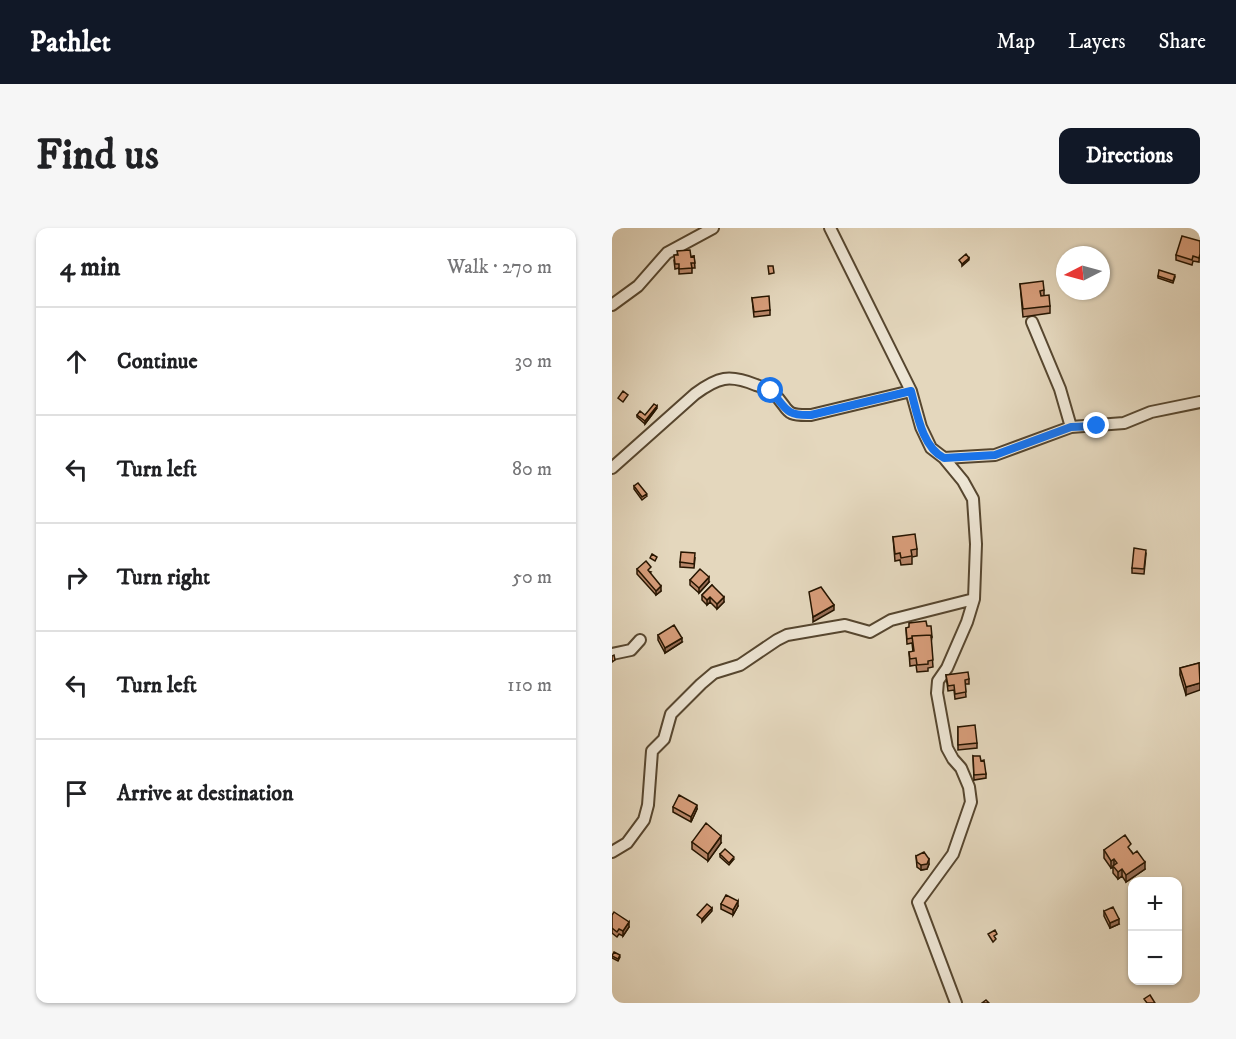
<!DOCTYPE html>
<meta charset="utf-8">
<style>
:root{--surface:#fff;--page:#f6f6f6;--text:#202124;--muted:#757577;--line:#e0e0e0;--accent:#111827}
body{margin:0;font-family:"IM FELL DW Pica",serif;background:var(--page);color:var(--text)}
.controls{position:absolute;right:18px;bottom:18px;display:grid;overflow:hidden;border-radius:12px;box-shadow:0 2px 4px #0004}
.controls button{width:54px;height:54px;display:grid;place-items:center;padding:0;border:0;border-bottom:2px solid var(--line);background:var(--surface);color:var(--text);font:30px sans-serif}
.compass{position:absolute;left:444px;top:18px;width:54px;height:54px;border-radius:50%;background:var(--surface);box-shadow:0 2px 4px #0004;rotate:264deg}
.stop{position:absolute;width:18px;height:18px;margin:-14px;border:4px solid #1a73e8;border-radius:50%;background:#fff}
.stop.end{background:#1a73e8;border-color:#fff;box-shadow:0 2px 6px #0008}
.list{margin:0;padding:0;list-style:none}
h2{display:flex;justify-content:space-between;align-items:center;height:78px;margin:0;padding:0 24px;font-size:26px}
h2 small{font-size:20px;font-weight:400;color:var(--muted)}
.list li{display:grid;grid-template-columns:39px 1fr auto;gap:18px;align-items:center;box-sizing:border-box;height:108px;padding:0 24px;border-top:2px solid var(--line)}
.list b{display:block;font-size:22px;white-space:nowrap}
.list em{font-size:20px;font-style:normal;color:var(--muted)}
.icon{flex:none;width:33px;height:33px;fill:none;stroke:currentColor;stroke-width:2;stroke-linecap:round;stroke-linejoin:round}
.map{position:relative;flex:none;width:588px;height:775px;overflow:hidden;border-radius:12px}
header{display:flex;align-items:center;gap:36px;box-sizing:border-box;height:84px;padding:0 30px;background:var(--accent);color:#fff}
header strong{font-size:28px}
nav{display:flex;gap:33px;margin-inline-start:auto;font-size:21px}
.intro{display:flex;align-items:center;justify-content:space-between;box-sizing:border-box;height:144px;padding:0 36px}
h1{margin:0;font-size:42px}
.button{padding:15px 27px;border-radius:12px;background:var(--accent);color:#fff;font-size:21px;font-weight:700}
main{display:flex;gap:36px;padding:0 36px}
aside{flex:1;background:var(--surface);border-radius:12px;box-shadow:0 2px 4px #0004}
.map>svg:first-child{display:block}
</style>
<header>
<strong>Pathlet</strong>
<nav><a>Map</a><a>Layers</a><a>Share</a></nav>
</header>
<div class="intro"><h1>Find us</h1><a class="button">Directions</a></div>
<main>
<aside>
<h2>4 min<small>Walk · 270 m</small></h2>
<ul class="list">
<li><svg class="icon" aria-label="ahead" viewBox="0 0 24 24"><path d="M12 20V5M6 11l6-6 6 6"/></svg><div><b>Continue</b></div><em>30 m</em></li>
<li><svg class="icon" aria-label="left" viewBox="0 0 24 24"><path d="M17 20v-9H6M10 6l-5 5 5 5"/></svg><div><b>Turn left</b></div><em>80 m</em></li>
<li><svg class="icon" aria-label="right" viewBox="0 0 24 24"><path d="M7 20v-9h11M14 6l5 5-5 5"/></svg><div><b>Turn right</b></div><em>50 m</em></li>
<li><svg class="icon" aria-label="left" viewBox="0 0 24 24"><path d="M17 20v-9H6M10 6l-5 5 5 5"/></svg><div><b>Turn left</b></div><em>110 m</em></li>
<li><svg class="icon" aria-label="arrive" viewBox="0 0 24 24"><path d="M6 21V4h12l-3 4 3 4H6"/></svg><div><b>Arrive at destination</b></div></li>
</ul>
</aside>
<div class="map">
<svg width="588" height="775" viewBox="0 0 588 775">
<rect width="100%" height="100%" fill="#e4d7bd"/>
<filter id="stains"><feTurbulence type="fractalNoise" baseFrequency=".00333" numOctaves="4"/><feColorMatrix values="0 0 0 0 .2 0 0 0 0 .09 0 0 0 0 .02 0 0 0 .5 -.17"/></filter>
<radialGradient id="worn" r=".72"><stop offset=".6" stop-color="#630" stop-opacity="0"/><stop offset="1" stop-color="#630" stop-opacity=".3"/></radialGradient>
<g fill="none" stroke-linecap="round" stroke-linejoin="round">
<defs>
<path id="street" d="M 218,0 L 299,163 L 309,199 L 319,220 L 332,230 L 383,227 L 459,199 L 512,195 L 539,184 L 588,174
M 0,77 L 26,58 L 55,25 L 101,0
M 420,94 L 448,161 L 459,199
M 332,230 L 351,253 L 361,271 L 364,316 L 362,371 L 355,394 L 335,440 L 326,453 L 325,465 L 335,520 L 341,531 L 349,540 L 357,559 L 359,574 L 341,626 L 306,674 L 344,775
M 0,240 L 83,166 C 106,149 117,146 144,157 C 150,159 157,161 161,165 C 179,181 169,188 199,187 L 299,163
M 0,426 L 19,422 L 28,412
M 0,624 L 15,615 L 32,592 L 36,577 L 40,523 L 52,511 L 59,486 L 89,456 L 102,445 L 128,437 L 165,412 L 175,407 L 233,397 L 258,404 L 279,392 L 362,371"/>
</defs>
<use href="#street" stroke="#56462f" stroke-width="14"/>
<use href="#street" stroke="#ede5d4" stroke-width="10"/>
</g>
<path fill="#b88668" stroke="#261500" stroke-width="1.5" d="M 588,13 L 587,34 L 581,33 L 580,37 L 564,32 L 564,27 Z
M 82,28 L 83,40 L 80,40 L 80,45 L 67,46 L 67,40 L 63,41 L 62,32 Z
M 546,48 L 563,49 L 561,55 L 546,50 Z
M 408,56 L 432,62 L 432,68 L 438,78 L 438,85 L 411,89 Z
M 140,70 L 158,82 L 158,87 L 142,89 Z
M 45,180 L 33,196 L 25,189 L 25,187 L 33,187 Z
M 22,258 L 35,268 L 30,272 L 22,261 Z
M 281,309 L 305,321 L 305,328 L 300,329 L 300,336 L 289,337 L 288,332 L 283,333 Z
M 534,326 L 532,346 L 520,345 L 520,340 Z
M 83,330 L 82,340 L 68,339 L 68,334 Z
M 25,341 L 39,344 L 38,345 L 49,363 L 44,367 L 25,346 Z
M 78,352 L 97,354 L 87,365 L 78,357 Z
M 100,357 L 112,374 L 105,381 L 98,374 L 95,377 L 90,372 L 90,367 Z
M 315,398 L 320,409 L 319,414 L 321,439 L 316,440 L 316,443 L 305,444 L 304,437 L 298,438 L 297,424 L 301,424 L 300,415 L 295,416 L 294,400 Z
M 46,407 L 70,414 L 53,425 L 46,412 Z
M 587,435 L 574,467 L 568,447 L 568,440 Z
M 334,447 L 357,451 L 357,456 L 353,456 L 354,469 L 343,471 L 342,462 L 336,463 Z
M 346,499 L 365,515 L 365,520 L 346,522 Z
M 361,528 L 369,533 L 374,546 L 374,550 L 362,552 Z
M 61,579 L 85,581 L 79,594 L 61,584 Z
M 80,614 L 109,615 L 96,633 L 80,621 Z
M 492,622 L 519,623 L 533,641 L 514,654 L 510,648 L 506,651 L 501,645 L 501,639 L 499,640 L 492,630 Z
M 108,626 L 122,631 L 117,637 L 108,629 Z
M 304,628 L 317,636 L 315,641 L 309,642 L 305,639 Z
M 109,676 L 126,678 L 121,687 L 109,681 Z
M 492,683 L 507,696 L 498,700 L 492,688 Z
M 0,687 L 17,699 L 11,708 L 7,706 L 5,709 L 0,705 Z
M 0,728 L 8,729 L 6,733 L 0,730 Z"/>
<path fill="#966d55" stroke="#261500" stroke-width="1.5" d="M 357,30 L 357,32 L 350,38 L 350,36 Z
M 45,178 L 45,180 L 33,196 L 33,193 Z
M 97,349 L 97,354 L 87,365 L 87,360 Z
M 49,358 L 49,363 L 44,367 L 44,363 Z
M 98,369 L 98,374 L 95,377 L 95,372 Z
M 112,369 L 112,374 L 105,381 L 105,376 Z
M 222,377 L 222,382 L 201,394 L 201,389 Z
M 70,410 L 70,414 L 53,425 L 53,420 Z
M 588,455 L 588,462 L 574,467 L 574,459 Z
M 85,577 L 85,581 L 79,594 L 79,589 Z
M 109,608 L 109,615 L 96,633 L 96,626 Z
M 317,631 L 317,636 L 315,641 L 309,642 L 309,637 Z
M 502,631 L 502,638 L 499,640 L 499,633 Z
M 533,634 L 533,641 L 514,654 L 514,647 Z
M 510,641 L 510,648 L 506,651 L 506,644 Z
M 126,673 L 126,678 L 121,687 L 121,682 Z
M 100,680 L 100,683 L 90,694 L 90,691 Z
M 507,691 L 507,696 L 498,700 L 498,695 Z
M 17,694 L 17,699 L 11,708 L 11,703 Z"/>
<path fill="#d69c79" stroke="#261500" stroke-width="1.5" d="M 570,8 L 588,13 L 588,26 L 587,30 L 581,28 L 580,32 L 564,27 Z
M 78,22 L 79,29 L 82,28 L 83,35 L 79,35 L 80,40 L 67,41 L 67,36 L 63,36 L 62,27 L 66,27 L 65,23 Z
M 354,26 L 357,30 L 350,36 L 347,32 Z
M 156,38 L 161,38 L 162,45 L 157,46 Z
M 547,42 L 563,47 L 561,53 L 546,48 Z
M 431,53 L 432,62 L 428,63 L 429,68 L 437,67 L 438,78 L 411,81 L 408,56 Z
M 157,68 L 158,82 L 142,84 L 140,70 Z
M 11,163 L 16,167 L 11,174 L 6,170 Z
M 42,176 L 45,178 L 33,193 L 25,187 L 28,183 L 33,187 Z
M 26,255 L 35,266 L 30,269 L 22,258 Z
M 303,306 L 305,321 L 299,322 L 300,328 L 289,330 L 288,325 L 283,326 L 281,309 Z
M 522,320 L 534,322 L 532,341 L 520,340 Z
M 69,324 L 83,325 L 82,336 L 68,334 Z
M 40,326 L 45,329 L 43,333 L 38,330 Z
M 34,333 L 39,339 L 36,342 L 49,358 L 44,363 L 25,341 Z
M 88,341 L 97,349 L 87,360 L 78,352 Z
M 100,357 L 112,369 L 105,376 L 98,369 L 95,372 L 90,367 Z
M 209,359 L 222,377 L 201,389 L 197,364 Z
M 314,393 L 315,398 L 319,398 L 320,409 L 319,409 L 319,407 L 300,408 L 300,410 L 295,411 L 294,400 L 297,399 L 297,395 Z
M 62,397 L 70,410 L 53,420 L 46,407 Z
M 319,407 L 321,432 L 316,433 L 316,436 L 305,437 L 304,430 L 298,431 L 297,424 L 302,423 L 300,408 Z
M 2,427 L 3,432 L 0,434 L 0,428 Z
M 587,435 L 588,455 L 574,459 L 568,440 Z
M 356,444 L 357,451 L 353,452 L 354,464 L 343,466 L 342,457 L 336,458 L 334,447 Z
M 363,497 L 365,515 L 346,517 L 346,499 Z
M 361,528 L 368,528 L 369,533 L 372,532 L 374,546 L 362,547 Z
M 67,567 L 85,577 L 79,589 L 61,579 Z
M 94,595 L 109,608 L 96,626 L 80,614 Z
M 513,607 L 519,616 L 516,619 L 521,626 L 525,623 L 533,634 L 514,647 L 510,641 L 506,644 L 501,638 L 505,635 L 502,631 L 499,633 L 492,622 Z
M 113,621 L 122,629 L 117,635 L 108,626 Z
M 312,624 L 317,631 L 315,636 L 309,637 L 305,634 L 304,628 Z
M 114,667 L 126,673 L 121,682 L 109,676 Z
M 95,676 L 100,680 L 90,691 L 85,687 Z
M 501,679 L 507,691 L 498,695 L 492,683 Z
M 2,684 L 17,694 L 11,703 L 7,701 L 5,704 L 0,700 L 0,687 Z
M 383,702 L 385,706 L 382,708 L 384,711 L 381,714 L 376,706 Z
M 2,724 L 8,727 L 6,731 L 0,728 Z
M 538,767 L 543,775 L 535,775 L 532,771 Z
M 374,772 L 377,775 L 370,775 Z"/>
<g fill="none" stroke-linecap="round" stroke-linejoin="round">
<path stroke="#1a73e8" stroke-width="8" d="M 159,163 C 174,180 173,188 199,187 L 299,163 C 305,185 310,219 332,230 L 383,227 L 459,199 L 485,198"/>
</g>
<rect width="100%" height="100%" filter="url(#stains)"/>
<rect width="100%" height="100%" fill="url(#worn)"/>
</svg>
<div class="controls">
<button>+</button>
<button>−</button>
</div>
<svg class="compass" viewBox="-18 -18 36 36"><path d="M0-13l5 13h-10z" fill="#e53935"/><path d="M0 13l5-13h-10z" fill="#757577"/></svg>
<div class="stop" style="left:159px;top:163px"></div>
<div class="stop end" style="left:485px;top:198px"></div>
</div>
</main>
